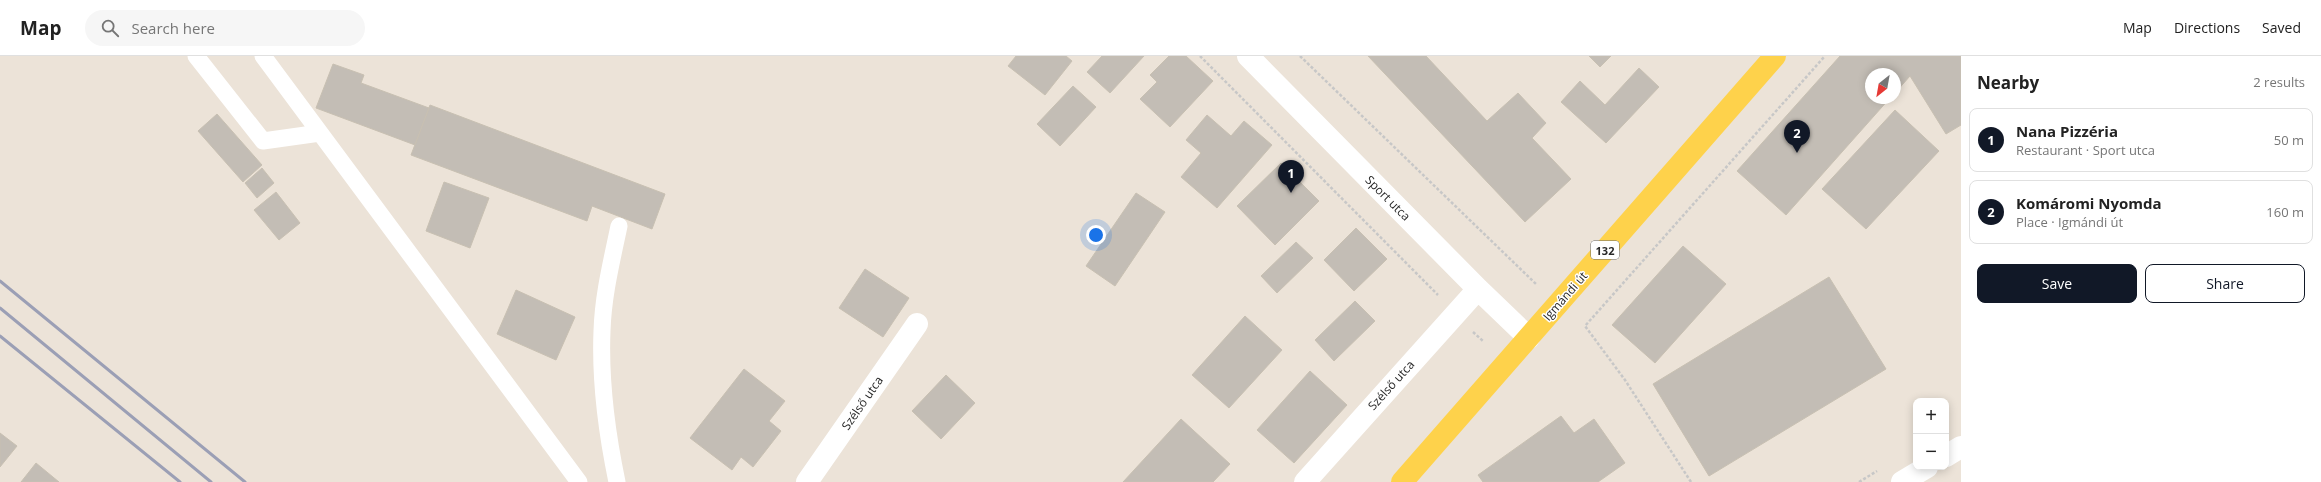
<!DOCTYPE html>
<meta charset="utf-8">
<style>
:root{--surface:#fff;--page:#f6f6f6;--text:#222;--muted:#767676;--line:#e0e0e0;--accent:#111827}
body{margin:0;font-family:"Open Sans",sans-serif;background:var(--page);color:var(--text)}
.controls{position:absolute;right:12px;bottom:12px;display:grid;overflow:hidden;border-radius:8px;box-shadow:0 2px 10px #0003}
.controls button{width:36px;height:36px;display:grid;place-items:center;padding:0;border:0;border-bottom:1px solid var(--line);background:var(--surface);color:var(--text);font:20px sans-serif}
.compass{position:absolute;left:1865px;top:12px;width:36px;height:36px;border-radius:50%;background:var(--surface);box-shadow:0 2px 10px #0003;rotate:211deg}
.you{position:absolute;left:1096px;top:179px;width:14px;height:14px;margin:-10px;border:3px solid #fff;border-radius:50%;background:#1a73e8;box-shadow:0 0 0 6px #1a73e833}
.badge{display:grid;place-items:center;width:26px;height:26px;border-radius:50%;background:var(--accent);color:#fff;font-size:13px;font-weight:700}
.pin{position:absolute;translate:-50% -33px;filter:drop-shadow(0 1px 2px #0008)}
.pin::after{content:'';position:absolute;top:21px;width:14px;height:12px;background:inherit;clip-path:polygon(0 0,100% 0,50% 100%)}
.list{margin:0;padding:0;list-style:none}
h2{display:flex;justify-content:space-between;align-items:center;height:52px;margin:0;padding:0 16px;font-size:17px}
h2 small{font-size:13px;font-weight:400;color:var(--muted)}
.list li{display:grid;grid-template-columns:26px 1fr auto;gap:12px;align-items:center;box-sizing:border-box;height:64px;margin:0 8px 8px;padding:0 8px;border:1px solid var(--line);border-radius:8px}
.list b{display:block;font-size:15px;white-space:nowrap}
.list p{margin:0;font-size:13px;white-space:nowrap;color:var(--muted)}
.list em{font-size:13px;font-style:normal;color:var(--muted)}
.actions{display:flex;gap:8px;padding:12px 16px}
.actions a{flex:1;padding:9px 0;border:1px solid var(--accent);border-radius:8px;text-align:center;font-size:14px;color:var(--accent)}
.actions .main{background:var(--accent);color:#fff}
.icon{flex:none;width:22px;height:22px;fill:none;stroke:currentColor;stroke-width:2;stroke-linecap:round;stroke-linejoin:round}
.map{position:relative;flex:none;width:1961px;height:426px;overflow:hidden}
header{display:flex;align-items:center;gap:24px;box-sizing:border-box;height:56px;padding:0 20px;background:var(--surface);border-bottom:1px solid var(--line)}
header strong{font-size:19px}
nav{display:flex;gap:22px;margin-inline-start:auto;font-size:14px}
.search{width:280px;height:36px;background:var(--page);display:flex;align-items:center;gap:10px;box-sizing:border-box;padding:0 14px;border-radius:22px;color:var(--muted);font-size:15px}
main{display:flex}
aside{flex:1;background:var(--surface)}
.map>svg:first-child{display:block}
</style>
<header>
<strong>Map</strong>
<div class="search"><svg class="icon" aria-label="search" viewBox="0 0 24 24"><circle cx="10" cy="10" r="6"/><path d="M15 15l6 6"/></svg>Search here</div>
<nav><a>Map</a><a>Directions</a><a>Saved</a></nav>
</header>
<main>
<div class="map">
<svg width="1961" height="426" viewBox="0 0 1961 426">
<rect width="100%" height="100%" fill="#ece3d8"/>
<path fill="#c3bdb5" stroke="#c8c0b2" d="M 1016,0 L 1066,0 L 1072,5 L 1045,39 L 1008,10 Z
M 1102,0 L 1144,0 L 1110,37 L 1087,16 Z
M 1169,0 L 1186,0 L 1213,25 L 1170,71 L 1140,43 L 1157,26 L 1150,19 Z
M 1368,0 L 1426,0 L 1487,65 L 1518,37 L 1546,67 L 1532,82 L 1571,123 L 1525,166 Z
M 1589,0 L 1611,0 L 1600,11 Z
M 1840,0 L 1961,0 L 1961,69 L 1946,78 L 1910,20 L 1895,37 L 1895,18 L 1871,18 L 1871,42 L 1890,42 L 1786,159 L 1737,115 Z
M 333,8 L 364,19 L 361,27 L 429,52 L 415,89 L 316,52 Z
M 1639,12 L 1659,31 L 1606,87 L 1561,46 L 1580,25 L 1605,49 Z
M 1073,30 L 1096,51 L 1060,90 L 1037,68 Z
M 430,49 L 665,138 L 652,173 L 592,150 L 587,165 L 411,99 Z
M 1895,54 L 1939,95 L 1866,173 L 1822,133 Z
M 217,58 L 262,109 L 243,126 L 198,75 Z
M 1207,59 L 1231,80 L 1244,65 L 1272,89 L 1217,152 L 1181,121 L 1201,97 L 1186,84 Z
M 1281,107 L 1319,145 L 1275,189 L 1237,150 Z
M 262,112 L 274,127 L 257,142 L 245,127 Z
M 444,126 L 489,142 L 470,192 L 426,175 Z
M 276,136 L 300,167 L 279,184 L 254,154 Z
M 1136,137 L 1165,156 L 1115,230 L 1086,210 Z
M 1356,172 L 1387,203 L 1354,235 L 1324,204 Z
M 1296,186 L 1313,202 L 1277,237 L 1261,220 Z
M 1683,190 L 1726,228 L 1655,307 L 1612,269 Z
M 865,213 L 909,242 L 883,281 L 839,252 Z
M 1829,221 L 1886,313 L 1709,420 L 1653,328 Z
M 516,234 L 575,261 L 556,304 L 497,278 Z
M 1355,245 L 1375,265 L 1334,305 L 1315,284 Z
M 1245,260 L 1282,294 L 1229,352 L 1192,319 Z
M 744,313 L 785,345 L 769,365 L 781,375 L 753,411 L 741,401 L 732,414 L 690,382 Z
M 1310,315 L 1347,349 L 1294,407 L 1257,374 Z
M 946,319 L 975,347 L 941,383 L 912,355 Z
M 1561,360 L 1574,377 L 1594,363 L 1625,407 L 1598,426 L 1483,426 L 1478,419 Z
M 1181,363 L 1230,408 L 1213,426 L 1123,426 Z
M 0,377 L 17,390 L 0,411 Z
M 36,407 L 59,426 L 21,426 Z"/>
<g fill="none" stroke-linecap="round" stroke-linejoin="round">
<path stroke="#c7c7c7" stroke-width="2.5" stroke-dasharray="3 2" stroke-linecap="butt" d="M 1200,0 L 1438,239
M 1300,0 L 1536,228
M 1473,276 L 1483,285
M 1691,426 L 1625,324 L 1585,270 L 1825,0
M 1859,426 L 1877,415"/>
<path stroke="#fff" stroke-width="17" d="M 196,0 L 263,85 L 320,77
M 263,0 L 579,426
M 617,426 C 607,378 600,324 602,275 C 603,239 612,204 619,170"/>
<path stroke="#fff" stroke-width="22" d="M 1248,0 L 1478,233 L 1529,282
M 1946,400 L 1961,391
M 807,426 L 917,268
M 1305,426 L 1478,233
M 1902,426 L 1927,411"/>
<path stroke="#fed24b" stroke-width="22" d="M 1402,426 L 1775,0"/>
<path stroke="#9b9fb5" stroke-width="3" d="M 0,225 L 245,426
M 0,252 L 211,426
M 0,280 L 180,426"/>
</g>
<g text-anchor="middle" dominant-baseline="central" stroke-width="3" stroke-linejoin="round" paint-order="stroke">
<rect fill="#fff" stroke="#686868" stroke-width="1" x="1591" y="185" width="28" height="18" rx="3"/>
<g font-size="11" font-weight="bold" fill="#282828">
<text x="1605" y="194">132</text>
</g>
<g font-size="12" fill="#282828" stroke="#fff">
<text transform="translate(1388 142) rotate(45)">Sport utca</text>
<text transform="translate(1565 240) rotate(-49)">Igmándi út</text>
<text transform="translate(1391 329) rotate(-48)">Szélső utca</text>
<text transform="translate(862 347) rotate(-55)">Szélső utca</text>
</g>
</g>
</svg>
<div class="controls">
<button>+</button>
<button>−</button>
</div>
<svg class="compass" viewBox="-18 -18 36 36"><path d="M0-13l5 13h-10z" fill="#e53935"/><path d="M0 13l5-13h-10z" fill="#767676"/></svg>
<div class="you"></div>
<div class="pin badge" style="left:1291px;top:137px">1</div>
<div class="pin badge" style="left:1797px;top:97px">2</div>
</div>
<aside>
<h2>Nearby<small>2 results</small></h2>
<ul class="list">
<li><span class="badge">1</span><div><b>Nana Pizzéria</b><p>Restaurant · Sport utca</p></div><em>50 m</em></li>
<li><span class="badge">2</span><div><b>Komáromi Nyomda</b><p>Place · Igmándi út</p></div><em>160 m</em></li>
</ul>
<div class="actions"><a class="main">Save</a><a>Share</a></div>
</aside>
</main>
